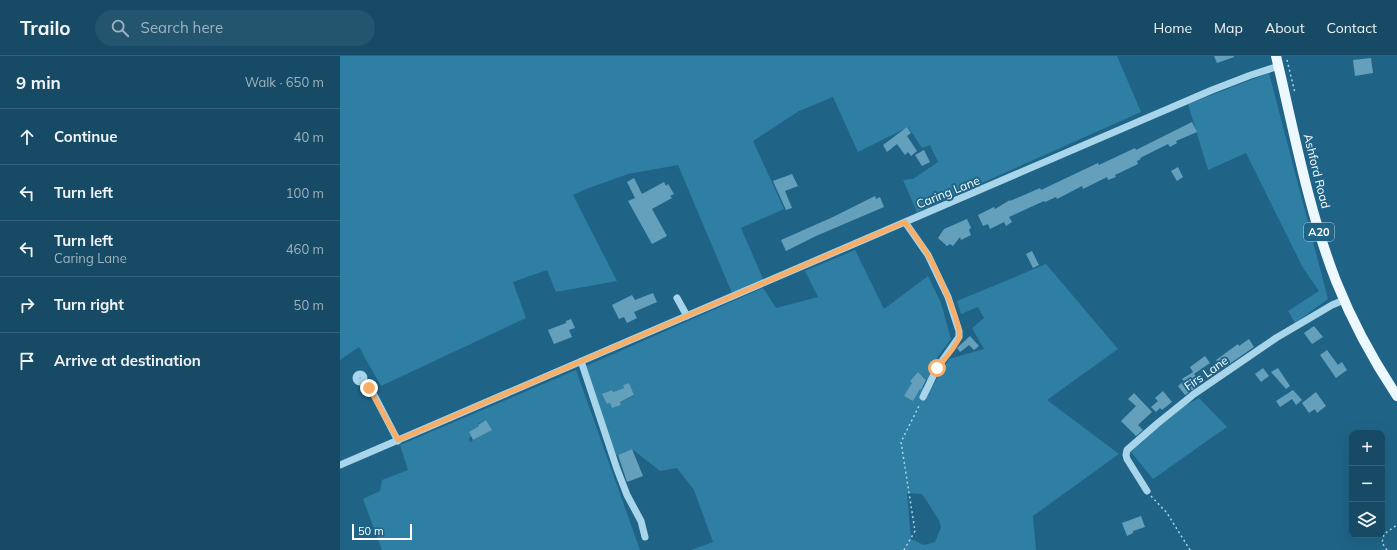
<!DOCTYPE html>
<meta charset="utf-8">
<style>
:root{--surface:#174b65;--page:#24556e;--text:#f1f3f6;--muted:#9eb3bf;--line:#366379}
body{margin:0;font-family:Mulish,sans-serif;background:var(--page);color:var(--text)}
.controls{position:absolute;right:12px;bottom:12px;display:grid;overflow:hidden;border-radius:8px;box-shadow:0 4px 16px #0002}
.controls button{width:36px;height:36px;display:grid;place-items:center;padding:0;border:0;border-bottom:1px solid var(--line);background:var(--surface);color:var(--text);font:20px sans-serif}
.scale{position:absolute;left:12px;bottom:10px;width:60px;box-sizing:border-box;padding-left:4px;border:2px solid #fff;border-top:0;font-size:11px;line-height:14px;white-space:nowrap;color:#fff;-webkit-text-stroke:3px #1f6487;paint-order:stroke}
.stop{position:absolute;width:12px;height:12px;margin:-9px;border:3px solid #f9ae68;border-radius:50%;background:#fff}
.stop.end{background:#f9ae68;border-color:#fff;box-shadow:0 1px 4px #0008}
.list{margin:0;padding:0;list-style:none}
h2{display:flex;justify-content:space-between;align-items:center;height:52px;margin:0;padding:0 16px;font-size:17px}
h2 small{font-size:13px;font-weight:400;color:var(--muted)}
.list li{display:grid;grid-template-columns:26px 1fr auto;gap:12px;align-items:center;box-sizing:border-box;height:56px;padding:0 16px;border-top:1px solid var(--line)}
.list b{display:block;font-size:15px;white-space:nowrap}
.list p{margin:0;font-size:13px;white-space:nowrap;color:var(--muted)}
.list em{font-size:13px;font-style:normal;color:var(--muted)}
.icon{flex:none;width:22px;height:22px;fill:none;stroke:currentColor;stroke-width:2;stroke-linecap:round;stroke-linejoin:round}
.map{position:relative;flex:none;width:1057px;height:494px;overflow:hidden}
header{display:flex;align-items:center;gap:24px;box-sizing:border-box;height:56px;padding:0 20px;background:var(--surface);border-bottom:1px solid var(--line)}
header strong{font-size:19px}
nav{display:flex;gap:22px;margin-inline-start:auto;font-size:14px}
.search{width:280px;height:36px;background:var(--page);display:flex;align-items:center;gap:10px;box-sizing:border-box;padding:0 14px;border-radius:22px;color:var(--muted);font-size:15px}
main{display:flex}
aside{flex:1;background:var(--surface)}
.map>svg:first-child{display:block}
</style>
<header>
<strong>Trailo</strong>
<div class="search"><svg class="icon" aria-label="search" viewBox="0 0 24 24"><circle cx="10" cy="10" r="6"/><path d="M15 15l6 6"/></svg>Search here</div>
<nav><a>Home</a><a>Map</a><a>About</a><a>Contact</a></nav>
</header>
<main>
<aside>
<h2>9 min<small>Walk · 650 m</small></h2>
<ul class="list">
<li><svg class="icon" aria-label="ahead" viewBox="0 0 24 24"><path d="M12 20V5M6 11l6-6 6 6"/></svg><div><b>Continue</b></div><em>40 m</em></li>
<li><svg class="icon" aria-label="left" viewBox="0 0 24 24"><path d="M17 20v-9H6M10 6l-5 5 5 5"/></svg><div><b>Turn left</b></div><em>100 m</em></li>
<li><svg class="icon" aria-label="left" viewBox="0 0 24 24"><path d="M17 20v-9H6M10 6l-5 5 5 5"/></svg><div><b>Turn left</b><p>Caring Lane</p></div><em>460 m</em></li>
<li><svg class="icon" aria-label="right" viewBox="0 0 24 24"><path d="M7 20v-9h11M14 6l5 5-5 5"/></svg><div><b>Turn right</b></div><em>50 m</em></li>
<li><svg class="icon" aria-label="arrive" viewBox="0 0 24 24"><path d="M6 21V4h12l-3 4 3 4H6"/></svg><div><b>Arrive at destination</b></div></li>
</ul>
</aside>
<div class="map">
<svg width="1057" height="494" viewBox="0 0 1057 494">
<rect width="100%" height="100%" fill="#1f6487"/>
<path fill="#2f7ea3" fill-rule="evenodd" d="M 0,0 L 777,0 L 801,56 L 577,156 L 563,124 L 573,123 L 598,106 L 590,89 L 582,92 L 568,71 L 518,96 L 493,41 L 459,55 L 413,85 L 444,153 L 401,172 L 423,223 L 392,237 L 338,109 L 288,118 L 246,133 L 233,139 L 277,225 L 216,236 L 207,214 L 173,226 L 186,262 L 41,330 L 19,291 L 0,304 Z
M 929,17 L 988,243 L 955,267 L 948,255 L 979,235 L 963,212 L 906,97 L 868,114 L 848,48 Z
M 515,194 L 544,253 L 588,220 L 601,247 L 611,283 L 589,313 L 593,329 L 609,303 L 644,293 L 632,272 L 644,262 L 638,251 L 621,258 L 617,245 L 706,208 L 778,293 L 707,344 L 779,398 L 693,460 L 696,494 L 351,494 L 373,486 L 354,434 L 337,412 L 320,415 L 292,393 L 275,400 L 246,310 L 423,232 L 436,252 L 478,241 L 465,215 ZM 578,316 L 589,326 L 581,334 L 570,325 ZM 289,327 L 294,340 L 280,346 L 281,349 L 272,352 L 270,347 L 267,348 L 265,344 L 266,336 L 272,334 L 273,336 L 284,332 L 283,329 ZM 567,437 L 582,438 L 599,464 L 601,471 L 595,486 L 584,489 L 571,483 Z
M 236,314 L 300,494 L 42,494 L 23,443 L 40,435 L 42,424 L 68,414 L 60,389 ZM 146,364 L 151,374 L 130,386 L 129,382 L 131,381 L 129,376 L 139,370 L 138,368 Z
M 859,342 L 887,371 L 813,423 L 791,396 L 839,352 Z"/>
<path fill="#64a0bc" d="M 874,0 L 894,0 L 894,1 L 877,7 Z
M 1031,2 L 1033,17 L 1015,20 L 1013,4 Z
M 852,66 L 857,76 L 836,85 L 837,87 L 830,91 L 828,88 L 800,102 L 801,103 L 797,105 L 798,108 L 775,119 L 776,121 L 768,124 L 767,121 L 743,133 L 742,130 L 717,143 L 716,141 L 705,146 L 704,145 L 669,161 L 672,166 L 666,170 L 664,166 L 650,173 L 648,168 L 643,170 L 638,159 L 654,151 L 655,153 L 670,144 L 670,145 L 700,132 L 701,134 L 741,115 L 758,107 L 759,109 L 795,92 L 796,94 Z
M 567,71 L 571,77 L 567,80 L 577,95 L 571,100 L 568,96 L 565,99 L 557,88 L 547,96 L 543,89 Z
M 584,94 L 590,106 L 582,110 L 575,99 Z
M 838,111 L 843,121 L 837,125 L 831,115 Z
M 452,118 L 458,130 L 445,135 L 452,152 L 446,154 L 433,125 Z
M 294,122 L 302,138 L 324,126 L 326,130 L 328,128 L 334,138 L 330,140 L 332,142 L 312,153 L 327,180 L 312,188 L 288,145 L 295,142 L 287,126 Z
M 535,140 L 536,143 L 540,141 L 544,151 L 476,180 L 446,195 L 441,184 L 493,161 Z
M 627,163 L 631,172 L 629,174 L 631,179 L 621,184 L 620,181 L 613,190 L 610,188 L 607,190 L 598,182 L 604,173 Z
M 692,195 L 699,209 L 693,212 L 686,198 Z
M 313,237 L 317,246 L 294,256 L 297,262 L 287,267 L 284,261 L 279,263 L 272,249 L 292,239 L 295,244 Z
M 231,263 L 235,272 L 229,274 L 232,281 L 214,288 L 208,274 L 226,267 L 226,265 Z
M 974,270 L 983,281 L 972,288 L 964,277 Z
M 630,280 L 639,290 L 634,294 L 629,289 L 620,296 L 617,292 Z
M 909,283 L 914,291 L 882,313 L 876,304 L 898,288 L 899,290 Z
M 987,294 L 998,309 L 1002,306 L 1007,314 L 996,322 L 980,299 Z
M 865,300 L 870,307 L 854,318 L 858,323 L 855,326 L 858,330 L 845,339 L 838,330 L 844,325 L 842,323 L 853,316 L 850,311 Z
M 923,312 L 929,320 L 921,326 L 915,318 Z
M 938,312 L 950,330 L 946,333 L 931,316 Z
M 578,316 L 586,324 L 581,334 L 580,333 L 573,345 L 564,340 L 572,327 L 570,325 Z
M 289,327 L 294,339 L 280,346 L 281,349 L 272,352 L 270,347 L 267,348 L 262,338 L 272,334 L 273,336 L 284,332 L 283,329 Z
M 953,334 L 962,344 L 956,349 L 952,343 L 940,351 L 936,345 Z
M 823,335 L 832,346 L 822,354 L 820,352 L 816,356 L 811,351 L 818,345 L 815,342 Z
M 976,336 L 986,350 L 977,357 L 975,353 L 969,357 L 962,347 Z
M 794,337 L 812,356 L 798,369 L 803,374 L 796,380 L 781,365 L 796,350 L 788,343 Z
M 146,364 L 152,374 L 133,384 L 129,376 L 139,370 L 138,369 Z
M 292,393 L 303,420 L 287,426 L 278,399 Z
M 801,460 L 805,471 L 793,475 L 793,477 L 787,480 L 782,467 Z"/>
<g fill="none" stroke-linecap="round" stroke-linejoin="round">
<path stroke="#a8d5ea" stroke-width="1.5" stroke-dasharray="2 3" stroke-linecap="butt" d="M 947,4 L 955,37
M 811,440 L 827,457 L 850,494
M 564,494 L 575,475 L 561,386 L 580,348
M 1047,494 L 1042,487 L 1044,478 L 1057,469"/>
<path stroke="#a8d5ea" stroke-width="7" d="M 565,166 L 588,199 L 608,241 L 619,275 L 619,281 L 597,312 L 583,341
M 337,242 L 347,260
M 241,305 L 277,413 L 287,439 L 301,465 L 305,481
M16 322a4 4 0 1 1 8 0a4 4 0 1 1-8 0Z
M 23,325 L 32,335 L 58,385
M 0,409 L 872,34 L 911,19 L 939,10
M 807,435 L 787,403 L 786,399 L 787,394 L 818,367 L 854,338 L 936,282 L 992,249 L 1004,244"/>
<path stroke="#ecf7fe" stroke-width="10" d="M 936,0 C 954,75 968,153 996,225 C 1012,265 1033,304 1057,340"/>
</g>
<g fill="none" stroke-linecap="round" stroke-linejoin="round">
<path stroke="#f9ae68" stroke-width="5" d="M 29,332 L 58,384 L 565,166 C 573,177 581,187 588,199 C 595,211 623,270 619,282 C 615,293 604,303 597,312"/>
</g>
<g text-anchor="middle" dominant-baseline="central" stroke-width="4" stroke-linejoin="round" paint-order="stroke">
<rect fill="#1f6487" stroke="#bcd0db" stroke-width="1" x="964" y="167" width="30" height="18" rx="3"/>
<g font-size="11" font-weight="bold" fill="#fff">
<text x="979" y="176">A20</text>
</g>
<g font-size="12" fill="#fff" stroke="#1f6487">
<text transform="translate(977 115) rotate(76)">Ashford Road</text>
<text transform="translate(608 136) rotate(-22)">Caring Lane</text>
<text transform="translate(866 317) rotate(-35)">Firs Lane</text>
</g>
</g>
</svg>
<div class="controls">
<button>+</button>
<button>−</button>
<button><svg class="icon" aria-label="layers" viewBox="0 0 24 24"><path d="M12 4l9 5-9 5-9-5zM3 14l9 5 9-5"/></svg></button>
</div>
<div class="scale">50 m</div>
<div class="stop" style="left:597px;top:312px"></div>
<div class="stop end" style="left:29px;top:332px"></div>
</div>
</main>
